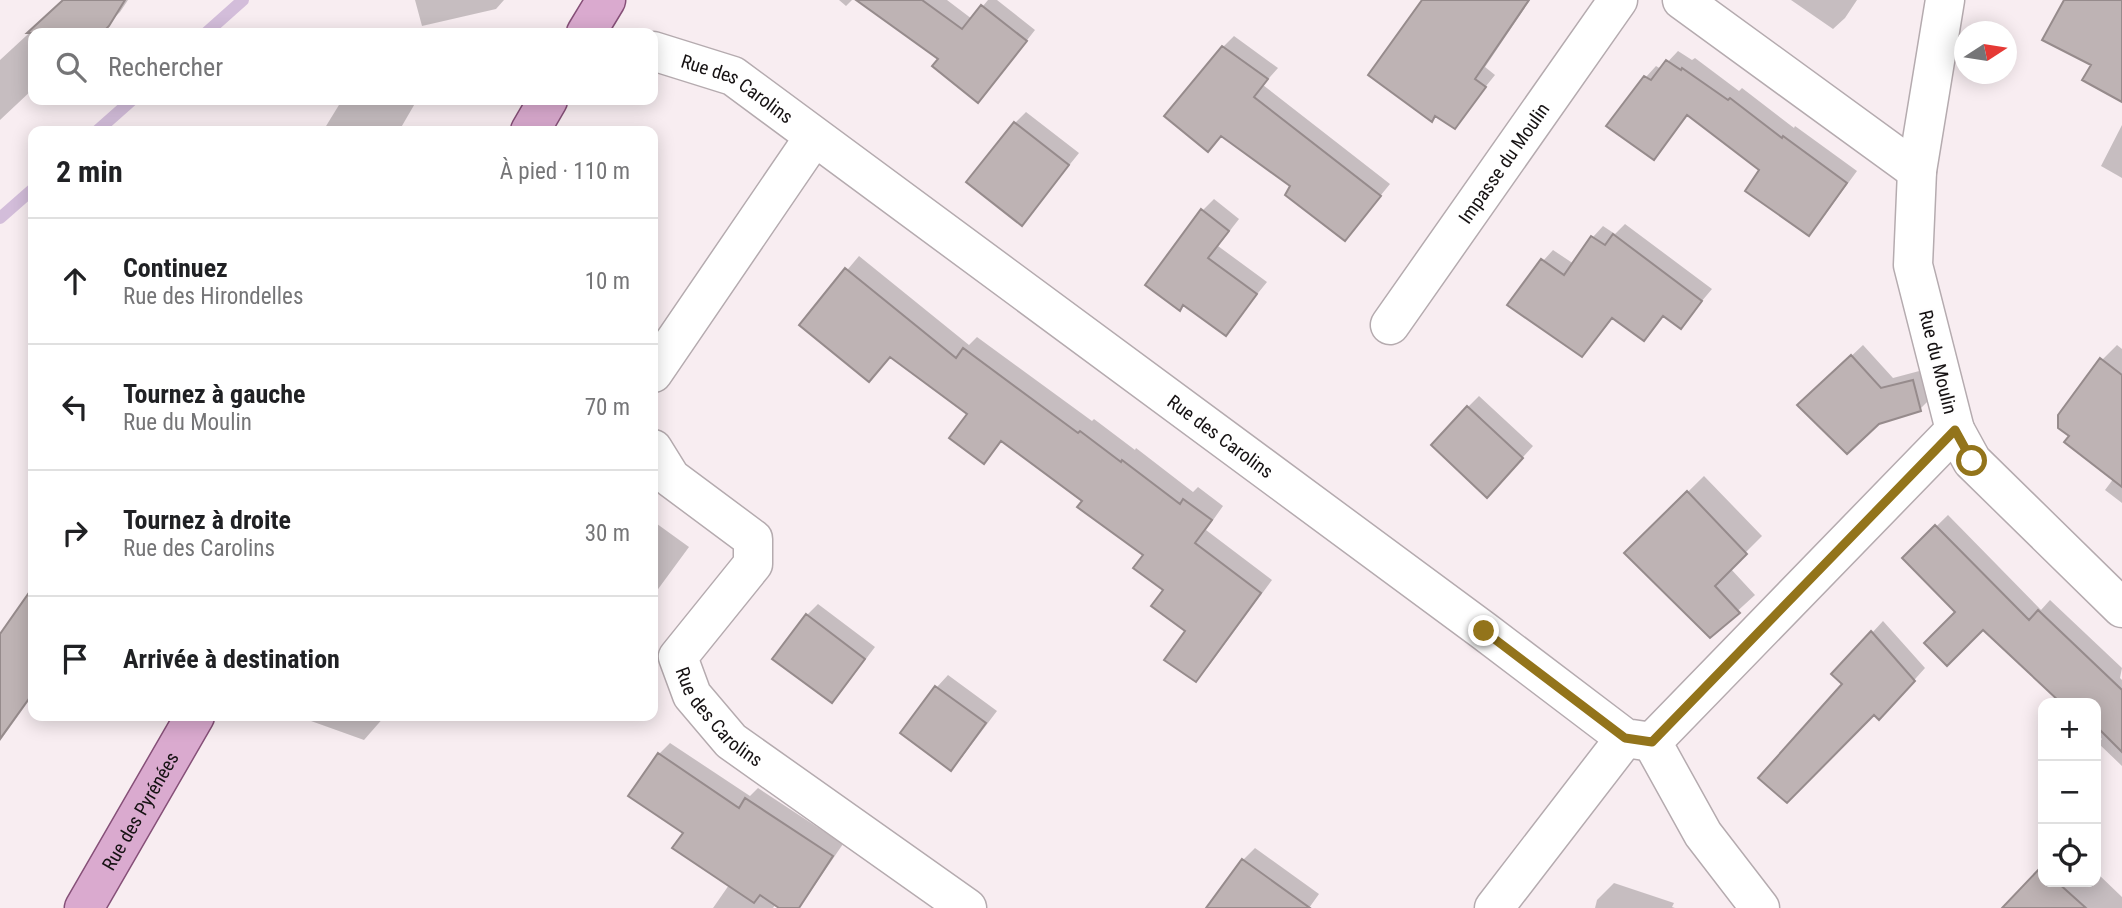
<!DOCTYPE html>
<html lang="fr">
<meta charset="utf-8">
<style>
:root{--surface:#fff;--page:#f2f2f2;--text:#202124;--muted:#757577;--line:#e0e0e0}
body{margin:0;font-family:"Roboto Condensed",sans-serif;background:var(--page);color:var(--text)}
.controls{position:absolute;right:21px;bottom:21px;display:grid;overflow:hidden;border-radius:14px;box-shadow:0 4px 18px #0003}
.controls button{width:63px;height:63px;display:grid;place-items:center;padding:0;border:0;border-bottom:2px solid var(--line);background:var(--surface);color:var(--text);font:35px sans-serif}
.compass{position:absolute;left:1954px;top:21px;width:63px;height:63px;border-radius:50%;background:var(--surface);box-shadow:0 4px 18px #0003;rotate:78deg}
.stop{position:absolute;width:21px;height:21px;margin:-16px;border:5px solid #93741b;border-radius:50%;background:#fff}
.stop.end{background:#93741b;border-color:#fff;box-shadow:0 2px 7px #0008}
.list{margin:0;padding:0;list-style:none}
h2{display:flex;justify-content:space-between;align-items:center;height:91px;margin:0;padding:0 28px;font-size:30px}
h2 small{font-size:23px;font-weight:400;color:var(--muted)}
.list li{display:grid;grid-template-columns:46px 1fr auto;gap:21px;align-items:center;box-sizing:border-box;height:126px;padding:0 28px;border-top:2px solid var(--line)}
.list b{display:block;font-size:26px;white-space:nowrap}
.list p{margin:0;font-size:23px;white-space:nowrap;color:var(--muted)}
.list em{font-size:23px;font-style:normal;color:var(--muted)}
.icon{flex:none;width:38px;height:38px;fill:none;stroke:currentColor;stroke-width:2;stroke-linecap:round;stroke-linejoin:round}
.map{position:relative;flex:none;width:2122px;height:908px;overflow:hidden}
.search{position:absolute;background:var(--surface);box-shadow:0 4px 18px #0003;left:28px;top:28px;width:630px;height:77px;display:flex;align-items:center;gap:18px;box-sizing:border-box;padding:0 24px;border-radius:14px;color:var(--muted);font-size:26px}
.panel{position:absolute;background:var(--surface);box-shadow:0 4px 18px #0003;left:28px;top:126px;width:630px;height:595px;border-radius:14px}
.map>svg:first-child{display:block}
</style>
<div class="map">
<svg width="2122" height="908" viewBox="0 0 2122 908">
<rect width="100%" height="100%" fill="#f8edf1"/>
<path fill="#0003" d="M 65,0 L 128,0 L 120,12 L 99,33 L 33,33 L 33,89 L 0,120 L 0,60 Z
M 415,0 L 504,0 L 496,9 L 422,26 Z
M 839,0 L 852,0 L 846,6 Z
M 859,0 L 947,0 L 972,19 L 988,0 L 997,0 L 1035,30 L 988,90 Z
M 1424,0 L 1530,0 L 1485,67 L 1495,75 L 1454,126 L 1437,115 L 1431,120 Z
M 1791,0 L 1857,0 L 1845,18 L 1833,29 Z
M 1234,36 L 1278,68 L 1263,85 L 1390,184 L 1345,239 L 1292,186 L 1222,135 L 1208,150 L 1223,47 Z
M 1678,51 L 1692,60 L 1695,58 L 1739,91 L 1742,88 L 1794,128 L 1795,126 L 1857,171 L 1819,223 L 1809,234 L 1761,170 L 1689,114 L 1654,158 L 1646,77 L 1656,66 L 1661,69 Z
M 342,100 L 417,100 L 399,131 L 323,131 Z
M 1026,112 L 1079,153 L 1022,224 L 1015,123 Z
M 2122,125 L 2122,178 L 2101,166 Z
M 1214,199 L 1239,219 L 1218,246 L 1267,282 L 1225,334 L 1185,304 L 1180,309 L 1202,211 Z
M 1625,224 L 1712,289 L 1680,327 L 1665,315 L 1644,339 L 1613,317 L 1582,355 L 1543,261 L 1553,250 L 1574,264 L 1593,237 L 1603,226 L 1615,234 Z
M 859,256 L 969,345 L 977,337 L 1092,421 L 1094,419 L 1135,450 L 1136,448 L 1193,492 L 1198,487 L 1223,506 L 1206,530 L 1272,580 L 1208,667 L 1195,680 L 1188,631 L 1145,555 L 1084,500 L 1003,440 L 984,461 L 969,414 L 891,355 L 801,325 Z
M 1863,345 L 1893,378 L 1923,370 L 1931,398 L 1920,409 L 1878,422 L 1811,394 Z
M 2117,345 L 2122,349 L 2122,503 L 2105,490 L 2114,478 L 2071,436 L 2102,360 Z
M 1479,396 L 1533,446 L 1498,485 L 1468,407 Z
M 1704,476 L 1762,536 L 1730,568 L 1755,595 L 1710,636 L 1626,553 Z
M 1948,515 L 2041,610 L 2050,600 L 2122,668 L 2120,678 L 2122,680 L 2122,766 L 2098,743 L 2102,739 L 2096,733 L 2096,703 L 2064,703 L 1983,628 L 1957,612 L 1904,558 Z
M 653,521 L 689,547 L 653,596 Z
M 33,593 L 33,695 L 0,741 L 0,637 Z
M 818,604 L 875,647 L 843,689 L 832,701 L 807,615 Z
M 1883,621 L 1925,668 L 1891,706 L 1874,713 L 1844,684 L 1872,633 Z
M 948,675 L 997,711 L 962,757 L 951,769 L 902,733 L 937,687 Z
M 314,716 L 385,716 L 364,740 L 311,721 Z
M 670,743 L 750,796 L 758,788 L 843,844 L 799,908 L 782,908 L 776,904 L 773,908 L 713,908 L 729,885 L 685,832 L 659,754 Z
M 1255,848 L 1319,894 L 1309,908 L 1208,908 L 1243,860 Z
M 2043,868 L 2043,882 L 2096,882 L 2096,872 L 2122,897 L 2122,908 L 2030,908 L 2017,895 Z
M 1614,883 L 1674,903 L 1672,907 L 1675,908 L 1595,908 L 1597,900 Z"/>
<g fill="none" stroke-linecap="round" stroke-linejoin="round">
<path stroke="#d3bdda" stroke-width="12" d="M 206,33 L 243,0
M 97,131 L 132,100
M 0,218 L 33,189"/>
</g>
<path fill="#beb3b4" stroke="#968b8c" stroke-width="2" d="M 63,0 L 125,0 L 109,26 L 102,33 L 27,33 Z
M 856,0 L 922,0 L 962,29 L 981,5 L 1027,41 L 978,103 L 932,66 L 938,59 Z
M 1422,0 L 1529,0 L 1475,79 L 1486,87 L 1455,129 L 1435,116 L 1432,122 L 1368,75 Z
M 2064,0 L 2122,0 L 2122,102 L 2082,80 L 2091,65 L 2042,40 Z
M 1222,46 L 1268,79 L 1254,97 L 1381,196 L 1345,241 L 1285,195 L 1290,186 L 1221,136 L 1208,152 L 1164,116 Z
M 1666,60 L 1681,70 L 1682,68 L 1728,100 L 1730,98 L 1782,138 L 1783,136 L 1847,183 L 1809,236 L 1745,191 L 1759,170 L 1687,115 L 1654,160 L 1606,126 L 1644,76 L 1651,80 Z
M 1014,122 L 1069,165 L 1022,226 L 966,182 Z
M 1201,209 L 1229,231 L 1208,258 L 1257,294 L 1226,336 L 1183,305 L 1180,311 L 1145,285 Z
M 1613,234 L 1702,301 L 1681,329 L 1663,316 L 1644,341 L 1612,318 L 1582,357 L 1507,305 L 1541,259 L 1564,275 L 1591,236 L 1605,245 Z
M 845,268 L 956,358 L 963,348 L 1078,433 L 1080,431 L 1121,462 L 1122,460 L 1180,504 L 1183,499 L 1212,520 L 1195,543 L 1261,593 L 1196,682 L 1164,660 L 1185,631 L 1151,606 L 1163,590 L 1133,568 L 1143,555 L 1077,507 L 1082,501 L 1001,441 L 984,464 L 949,438 L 967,414 L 890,357 L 869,382 L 799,325 Z
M 1851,355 L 1881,388 L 1913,380 L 1921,411 L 1879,424 L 1847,454 L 1797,405 Z
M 2100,358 L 2122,375 L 2122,487 L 2064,442 L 2069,436 L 2058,428 L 2058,415 Z
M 1467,406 L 1523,458 L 1487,498 L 1431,445 Z
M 1687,491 L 1747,554 L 1715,586 L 1740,613 L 1710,638 L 1624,553 Z
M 1935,525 L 2029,620 L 2038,610 L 2122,690 L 2122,752 L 2096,726 L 2096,703 L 2061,703 L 1983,630 L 1947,666 L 1924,643 L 1955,612 L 1902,558 Z
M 33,587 L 33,693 L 0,739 L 0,634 Z
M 806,614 L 865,659 L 832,703 L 772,659 Z
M 1871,631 L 1915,681 L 1879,720 L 1874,715 L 1787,803 L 1758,778 L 1842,684 L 1831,674 Z
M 935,686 L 986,723 L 951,771 L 900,733 Z
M 658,753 L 739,808 L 745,798 L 833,856 L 799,908 L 779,908 L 760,895 L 754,903 L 672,848 L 683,833 L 628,796 Z
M 1242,859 L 1310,908 L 1206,908 Z
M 2041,867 L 2043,882 L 2057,882 L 2086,908 L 2002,908 Z"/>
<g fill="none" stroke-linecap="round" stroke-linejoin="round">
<defs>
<g id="minor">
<path d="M 1682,0 L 1917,171"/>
<path id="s1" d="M 653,51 L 733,76 L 1484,631 L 1625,738 L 1652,742"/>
<path id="s2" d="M 1390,325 L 1618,0"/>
<path d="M 653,373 L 814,137"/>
<path d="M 1955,430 L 1972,461 L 2122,608"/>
<path id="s3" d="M 653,449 L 671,478 L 753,539 L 753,564 L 678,657 L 692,695 L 731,741 L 967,908"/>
<path d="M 1494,908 L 1625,738"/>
<path d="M 1760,908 L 1703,834 L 1652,742 L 1955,430 L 1913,265 L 1917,171 L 1945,0"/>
</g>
<g id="major">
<path d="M 586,33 L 606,0"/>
<path d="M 530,131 L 548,100"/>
<path id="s4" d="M 84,908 L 195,716"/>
</g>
</defs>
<use href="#minor" stroke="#b5abaf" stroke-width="41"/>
<use href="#major" stroke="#865078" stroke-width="41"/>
<use href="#minor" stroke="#fff" stroke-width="38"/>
<use href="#major" stroke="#daaacf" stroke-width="38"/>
</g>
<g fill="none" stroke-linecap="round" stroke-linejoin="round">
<path stroke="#93741b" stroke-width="9" d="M 1484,631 L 1625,738 L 1652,742 L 1955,430 L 1972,461"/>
</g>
<g text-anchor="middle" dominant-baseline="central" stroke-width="5" stroke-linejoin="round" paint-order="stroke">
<g font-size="19" fill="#161213" stroke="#fefefe">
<text stroke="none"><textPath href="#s1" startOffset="93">Rue des Carolins</textPath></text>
<text stroke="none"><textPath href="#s2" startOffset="198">Impasse du Moulin</textPath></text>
<text transform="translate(1938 362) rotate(76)">Rue du Moulin</text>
<text stroke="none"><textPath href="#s1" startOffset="690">Rue des Carolins</textPath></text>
<text stroke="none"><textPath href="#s3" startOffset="355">Rue des Carolins</textPath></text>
<text stroke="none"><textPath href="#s4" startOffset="112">Rue des Pyrénées</textPath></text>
</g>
</g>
</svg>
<div class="controls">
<button>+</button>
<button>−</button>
<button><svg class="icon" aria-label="locate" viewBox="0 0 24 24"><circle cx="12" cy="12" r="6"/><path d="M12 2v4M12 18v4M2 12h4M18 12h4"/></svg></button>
</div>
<svg class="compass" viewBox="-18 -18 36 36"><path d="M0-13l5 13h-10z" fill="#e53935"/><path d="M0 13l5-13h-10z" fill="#757577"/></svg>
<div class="stop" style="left:1972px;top:461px"></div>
<div class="stop end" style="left:1484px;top:631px"></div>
<div class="search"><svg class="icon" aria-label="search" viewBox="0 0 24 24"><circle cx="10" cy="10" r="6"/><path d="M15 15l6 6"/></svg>Rechercher</div>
<section class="panel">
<h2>2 min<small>À pied · 110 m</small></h2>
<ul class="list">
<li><svg class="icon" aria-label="ahead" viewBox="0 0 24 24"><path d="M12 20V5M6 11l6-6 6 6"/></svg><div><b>Continuez</b><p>Rue des Hirondelles</p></div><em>10 m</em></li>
<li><svg class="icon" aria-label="left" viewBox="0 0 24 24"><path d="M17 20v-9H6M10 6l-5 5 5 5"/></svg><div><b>Tournez à gauche</b><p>Rue du Moulin</p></div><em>70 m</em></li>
<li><svg class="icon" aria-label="right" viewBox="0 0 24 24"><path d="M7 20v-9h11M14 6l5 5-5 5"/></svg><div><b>Tournez à droite</b><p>Rue des Carolins</p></div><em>30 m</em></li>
<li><svg class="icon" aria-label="arrive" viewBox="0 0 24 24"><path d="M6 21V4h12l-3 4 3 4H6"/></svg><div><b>Arrivée à destination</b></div></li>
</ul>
</section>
</div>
